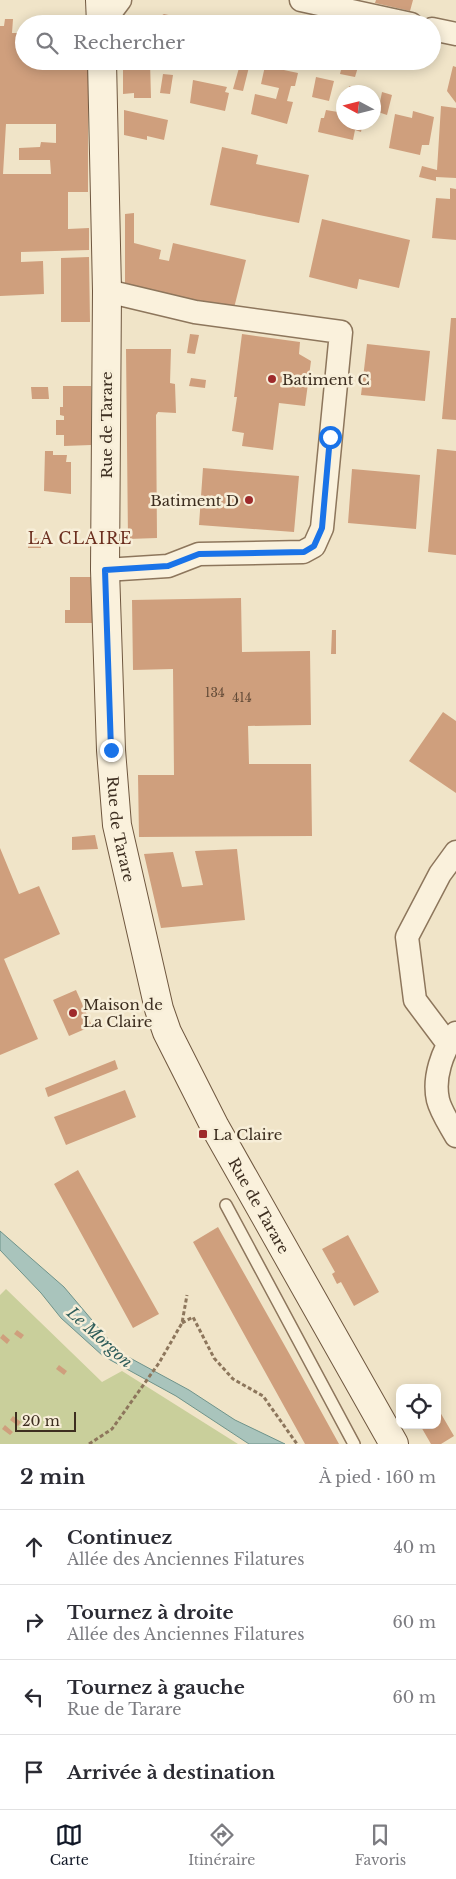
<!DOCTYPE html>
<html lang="fr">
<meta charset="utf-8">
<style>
:root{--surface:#fff;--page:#f7f7f7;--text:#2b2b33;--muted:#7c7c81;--line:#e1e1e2;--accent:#111827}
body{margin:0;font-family:"Libre Baskerville",serif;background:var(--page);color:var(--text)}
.controls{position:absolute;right:15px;bottom:15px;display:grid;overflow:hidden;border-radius:10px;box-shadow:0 2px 12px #0003}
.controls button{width:45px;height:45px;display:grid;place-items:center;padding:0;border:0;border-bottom:1px solid var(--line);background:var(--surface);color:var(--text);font:25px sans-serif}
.compass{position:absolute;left:336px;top:85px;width:45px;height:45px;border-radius:50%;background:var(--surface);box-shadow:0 2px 12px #0003;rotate:277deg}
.scale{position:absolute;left:15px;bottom:12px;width:61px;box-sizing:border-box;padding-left:5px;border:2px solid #3d2e20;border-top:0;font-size:14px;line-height:18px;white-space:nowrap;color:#3d2e20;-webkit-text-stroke:4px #f7eed8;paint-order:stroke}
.stop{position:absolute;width:15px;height:15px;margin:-11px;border:4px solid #1a73e8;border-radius:50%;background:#fff}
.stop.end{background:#1a73e8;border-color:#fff;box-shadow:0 1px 5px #0008}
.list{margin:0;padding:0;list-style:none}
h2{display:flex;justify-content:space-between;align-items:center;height:65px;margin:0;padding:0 20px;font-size:21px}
h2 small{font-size:16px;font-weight:400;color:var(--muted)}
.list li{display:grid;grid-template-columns:32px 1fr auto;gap:15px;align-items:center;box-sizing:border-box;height:75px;padding:0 20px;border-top:1px solid var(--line)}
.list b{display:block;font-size:19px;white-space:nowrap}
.list p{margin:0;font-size:16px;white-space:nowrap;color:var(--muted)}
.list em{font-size:16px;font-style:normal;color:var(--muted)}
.icon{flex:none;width:28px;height:28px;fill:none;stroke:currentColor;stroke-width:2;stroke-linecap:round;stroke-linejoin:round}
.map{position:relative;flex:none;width:456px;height:1444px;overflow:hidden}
.search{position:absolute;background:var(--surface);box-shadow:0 2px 12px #0003;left:15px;right:15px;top:15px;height:55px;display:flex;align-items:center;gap:12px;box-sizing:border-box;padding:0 18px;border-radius:28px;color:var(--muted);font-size:19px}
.sheet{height:365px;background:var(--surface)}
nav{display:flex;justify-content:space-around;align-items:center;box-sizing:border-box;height:70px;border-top:1px solid var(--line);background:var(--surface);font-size:14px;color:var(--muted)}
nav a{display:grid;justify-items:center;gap:2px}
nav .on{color:var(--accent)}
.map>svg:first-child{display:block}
</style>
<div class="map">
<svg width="456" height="1444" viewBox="0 0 456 1444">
<rect width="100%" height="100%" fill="#f0e4c8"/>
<path fill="#c9cf9b" d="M 6,1289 L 102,1382 L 122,1371 L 238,1444 L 0,1444 L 0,1295 Z"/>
<path fill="#a9c4bc" stroke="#6f938a" d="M 0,1231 L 64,1287 L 119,1352 L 189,1390 L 235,1420 L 285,1444 L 249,1444 L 176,1396 L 103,1356 L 61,1318 L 41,1293 L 0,1250 Z"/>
<path fill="#cf9f7d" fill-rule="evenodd" d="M 376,0 L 413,0 L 410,11 L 375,3 Z
M 164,14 L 200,22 L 207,18 L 223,24 L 147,24 Z
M 5,19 L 13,19 L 12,33 L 24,33 L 24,61 L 88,61 L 88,192 L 68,192 L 68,229 L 89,228 L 89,250 L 21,252 L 21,262 L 43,261 L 44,294 L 0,296 L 0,26 L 4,26 ZM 6,124 L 56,124 L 56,143 L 41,142 L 40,147 L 19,148 L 19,160 L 50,160 L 51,174 L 3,174 Z
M 123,61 L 150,61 L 151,98 L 134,98 L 134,93 L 123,94 Z
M 241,61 L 250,63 L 243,91 L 233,89 Z
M 326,61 L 368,61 L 367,69 L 358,67 L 355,77 L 340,74 L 342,66 Z
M 265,66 L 298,73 L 295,86 L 291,86 L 287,101 L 293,102 L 287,124 L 251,114 L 255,94 L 276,99 L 279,88 L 261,84 Z
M 453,66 L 456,67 L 456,103 L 447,91 Z
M 163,74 L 173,75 L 170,94 L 160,93 Z
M 316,77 L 334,81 L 329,101 L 312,97 Z
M 193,80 L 227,87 L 225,92 L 229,93 L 225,111 L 190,103 Z
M 349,86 L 363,89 L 362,92 L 348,92 Z
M 382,92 L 392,95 L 387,115 L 378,112 Z
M 441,106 L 456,108 L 456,178 L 436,177 L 436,181 L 419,177 L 422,166 L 437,170 Z
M 124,110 L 168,120 L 164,140 L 147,136 L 147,140 L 124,135 Z
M 326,110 L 344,113 L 344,122 L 363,122 L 361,132 L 355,130 L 353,140 L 318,132 L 321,118 L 324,118 Z
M 413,111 L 434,117 L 429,145 L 422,145 L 420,155 L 389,148 L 395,114 L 412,118 Z
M 222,147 L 258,155 L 256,164 L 309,175 L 299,223 L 210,205 Z
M 450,188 L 456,189 L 456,240 L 432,238 L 436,198 L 450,199 Z
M 134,213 L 134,243 L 161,250 L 159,259 L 169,261 L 173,243 L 246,260 L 233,312 L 125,288 L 125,214 Z
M 322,219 L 410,240 L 399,288 L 359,279 L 357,289 L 309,277 Z
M 89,257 L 90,322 L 61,322 L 61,258 Z
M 451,318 L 456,318 L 456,420 L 442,419 Z
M 190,334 L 199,335 L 195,354 L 187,353 Z
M 242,334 L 300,342 L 299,354 L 311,361 L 305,406 L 279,403 L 273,450 L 242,446 L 244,433 L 232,431 L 237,397 L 234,397 Z
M 367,344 L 430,351 L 425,401 L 361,395 Z
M 126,349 L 171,349 L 170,383 L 175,384 L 176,413 L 158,412 L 156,415 L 157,538 L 128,539 Z
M 191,378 L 206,380 L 205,388 L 189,386 Z
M 63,386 L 91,386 L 91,445 L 64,446 L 64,435 L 56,435 L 56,420 L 64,420 L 64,416 L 60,415 L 60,407 L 63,407 Z
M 31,387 L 48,387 L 49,399 L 32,399 Z
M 437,449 L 456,451 L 456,555 L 428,552 Z
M 45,451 L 53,451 L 53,455 L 67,455 L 66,462 L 71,462 L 71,494 L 44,491 Z
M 203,468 L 299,476 L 294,532 L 199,525 Z
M 352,469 L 420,475 L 416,529 L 348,523 Z
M 28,538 L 41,538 L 41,548 L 28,548 Z
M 70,577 L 92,577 L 92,623 L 65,623 L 65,610 L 70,610 Z
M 241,598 L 242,652 L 310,651 L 311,725 L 248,726 L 249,764 L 311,764 L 312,836 L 139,837 L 138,775 L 174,775 L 173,669 L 133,670 L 132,600 Z
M 332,630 L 336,630 L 336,654 L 331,654 Z
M 443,712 L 456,721 L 456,793 L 409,761 Z
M 95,835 L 98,849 L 72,850 L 72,837 Z
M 0,848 L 19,894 L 39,886 L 60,934 L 4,959 L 38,1039 L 0,1055 Z
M 237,849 L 245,920 L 161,928 L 144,854 L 173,852 L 182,887 L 203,885 L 195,851 Z
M 76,990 L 92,1026 L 69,1036 L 53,1000 Z
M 115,1060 L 118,1069 L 48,1097 L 45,1088 Z
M 125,1090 L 136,1117 L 66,1145 L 54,1117 Z
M 78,1170 L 159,1314 L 133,1328 L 54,1184 Z
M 218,1227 L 290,1355 L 339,1444 L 305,1444 L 193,1242 Z
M 348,1235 L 379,1292 L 354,1306 L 341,1282 L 337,1284 L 332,1274 L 335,1272 L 322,1249 Z
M 17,1330 L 24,1335 L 21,1339 L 14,1334 Z
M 3,1334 L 10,1340 L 7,1344 L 0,1338 Z
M 59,1365 L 67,1371 L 64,1375 L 56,1369 Z
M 437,1407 L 454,1436 L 441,1444 L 431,1444 L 420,1425 L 437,1425 Z
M 13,1416 L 21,1422 L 18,1426 L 10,1420 Z
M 5,1425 L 13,1432 L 10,1435 L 2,1429 Z"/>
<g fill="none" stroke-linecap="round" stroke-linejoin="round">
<defs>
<path id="lane" d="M 226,1205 L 354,1444"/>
<path id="street" d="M 301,0 L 411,24
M 102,24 L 120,0
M 432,29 L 456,34
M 105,570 L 168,566 L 199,554 L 303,552 L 314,546 L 322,528 L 341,332 L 195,312 L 107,291
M 456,1033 C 442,1051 433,1078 438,1100 C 441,1112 450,1125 456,1136
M 448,1044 L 415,1000 L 407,937 L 440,874 L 456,852"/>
<g id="secondary">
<path d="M 100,0 L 101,24"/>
<path id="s1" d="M 102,61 L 107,291 L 105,570 L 111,750 L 117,825 L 159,1009 L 167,1032 L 215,1127 L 394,1444"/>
</g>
</defs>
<use href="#lane" stroke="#8d765c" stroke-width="14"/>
<use href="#street" stroke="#8d765c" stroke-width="25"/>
<use href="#secondary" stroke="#6f573f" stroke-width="30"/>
<path stroke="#8d765c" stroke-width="3" stroke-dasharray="4 2.5" stroke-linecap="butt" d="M 182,1323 L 193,1317 L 214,1358 L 233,1379 L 263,1396 L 297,1444
M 89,1444 L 112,1429 L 159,1363 L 182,1323 L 187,1295"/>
<use href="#lane" stroke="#faf1dc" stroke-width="11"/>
<use href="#street" stroke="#faf1dc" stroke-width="22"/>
<use href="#secondary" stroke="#faf1dc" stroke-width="28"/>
</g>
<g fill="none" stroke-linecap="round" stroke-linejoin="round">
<path stroke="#1a73e8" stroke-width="6" d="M 111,750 L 105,570 L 168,566 L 199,554 L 304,552 L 314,546 L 322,528 L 330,437"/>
</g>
<g fill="#9e2a2b" stroke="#f7eed8" stroke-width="2">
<circle cx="272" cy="379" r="5"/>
<circle cx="249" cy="500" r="5"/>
<circle cx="73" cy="1013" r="5"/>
<rect x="198" y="1129" width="10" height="10" rx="2.5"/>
</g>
<g text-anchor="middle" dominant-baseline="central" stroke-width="5" stroke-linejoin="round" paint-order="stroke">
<g font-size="12" fill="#624a37">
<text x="215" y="692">134</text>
<text x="242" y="697">414</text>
</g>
<g font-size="15" fill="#3d2e20" stroke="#f7eed8" text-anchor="start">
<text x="282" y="379">Batiment C</text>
<text x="239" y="500" text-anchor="end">Batiment D</text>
<text x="83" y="1004">Maison de<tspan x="83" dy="17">La Claire</tspan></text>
<text x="213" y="1134">La Claire</text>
</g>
<g font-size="15" fill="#3d2e20" stroke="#f7eed8">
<text transform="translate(106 425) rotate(-90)">Rue de Tarare</text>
<text stroke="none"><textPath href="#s1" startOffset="769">Rue de Tarare</textPath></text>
<text stroke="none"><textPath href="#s1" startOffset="1174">Rue de Tarare</textPath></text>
</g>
<g font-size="16" letter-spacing="1" fill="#6b2e1e" stroke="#f7eed8">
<text x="80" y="538">LA CLAIRE</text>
</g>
<g font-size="16" font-style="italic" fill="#2f5d5a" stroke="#f7eed8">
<text transform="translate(100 1337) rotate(42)">Le Morgon</text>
</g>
</g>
</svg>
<div class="controls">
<button><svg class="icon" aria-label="locate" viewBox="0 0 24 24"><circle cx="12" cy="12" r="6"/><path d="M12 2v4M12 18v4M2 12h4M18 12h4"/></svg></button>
</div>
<svg class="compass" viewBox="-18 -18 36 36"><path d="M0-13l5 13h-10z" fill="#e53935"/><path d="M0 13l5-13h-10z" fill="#7c7c81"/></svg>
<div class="scale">20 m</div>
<div class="stop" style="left:330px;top:437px"></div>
<div class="stop end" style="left:111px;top:750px"></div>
<div class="search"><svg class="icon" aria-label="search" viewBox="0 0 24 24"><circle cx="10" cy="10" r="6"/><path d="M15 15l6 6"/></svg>Rechercher</div>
</div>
<section class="sheet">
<h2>2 min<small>À pied · 160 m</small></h2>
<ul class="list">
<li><svg class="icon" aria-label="ahead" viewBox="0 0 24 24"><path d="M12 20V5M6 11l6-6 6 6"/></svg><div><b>Continuez</b><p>Allée des Anciennes Filatures</p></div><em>40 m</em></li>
<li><svg class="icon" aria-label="right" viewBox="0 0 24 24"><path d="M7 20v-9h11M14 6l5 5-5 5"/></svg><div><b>Tournez à droite</b><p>Allée des Anciennes Filatures</p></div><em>60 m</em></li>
<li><svg class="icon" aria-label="left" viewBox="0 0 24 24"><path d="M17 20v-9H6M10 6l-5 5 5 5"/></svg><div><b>Tournez à gauche</b><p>Rue de Tarare</p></div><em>60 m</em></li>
<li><svg class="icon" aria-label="arrive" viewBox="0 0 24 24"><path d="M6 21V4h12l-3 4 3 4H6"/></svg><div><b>Arrivée à destination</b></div></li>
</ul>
</section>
<nav>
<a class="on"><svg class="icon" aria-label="map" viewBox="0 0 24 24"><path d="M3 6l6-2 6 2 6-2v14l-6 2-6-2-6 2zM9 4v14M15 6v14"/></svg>Carte</a>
<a><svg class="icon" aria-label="directions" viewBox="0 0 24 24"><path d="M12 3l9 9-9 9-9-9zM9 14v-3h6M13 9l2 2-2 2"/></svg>Itinéraire</a>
<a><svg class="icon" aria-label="saved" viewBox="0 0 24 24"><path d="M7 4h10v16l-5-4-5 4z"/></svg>Favoris</a>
</nav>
